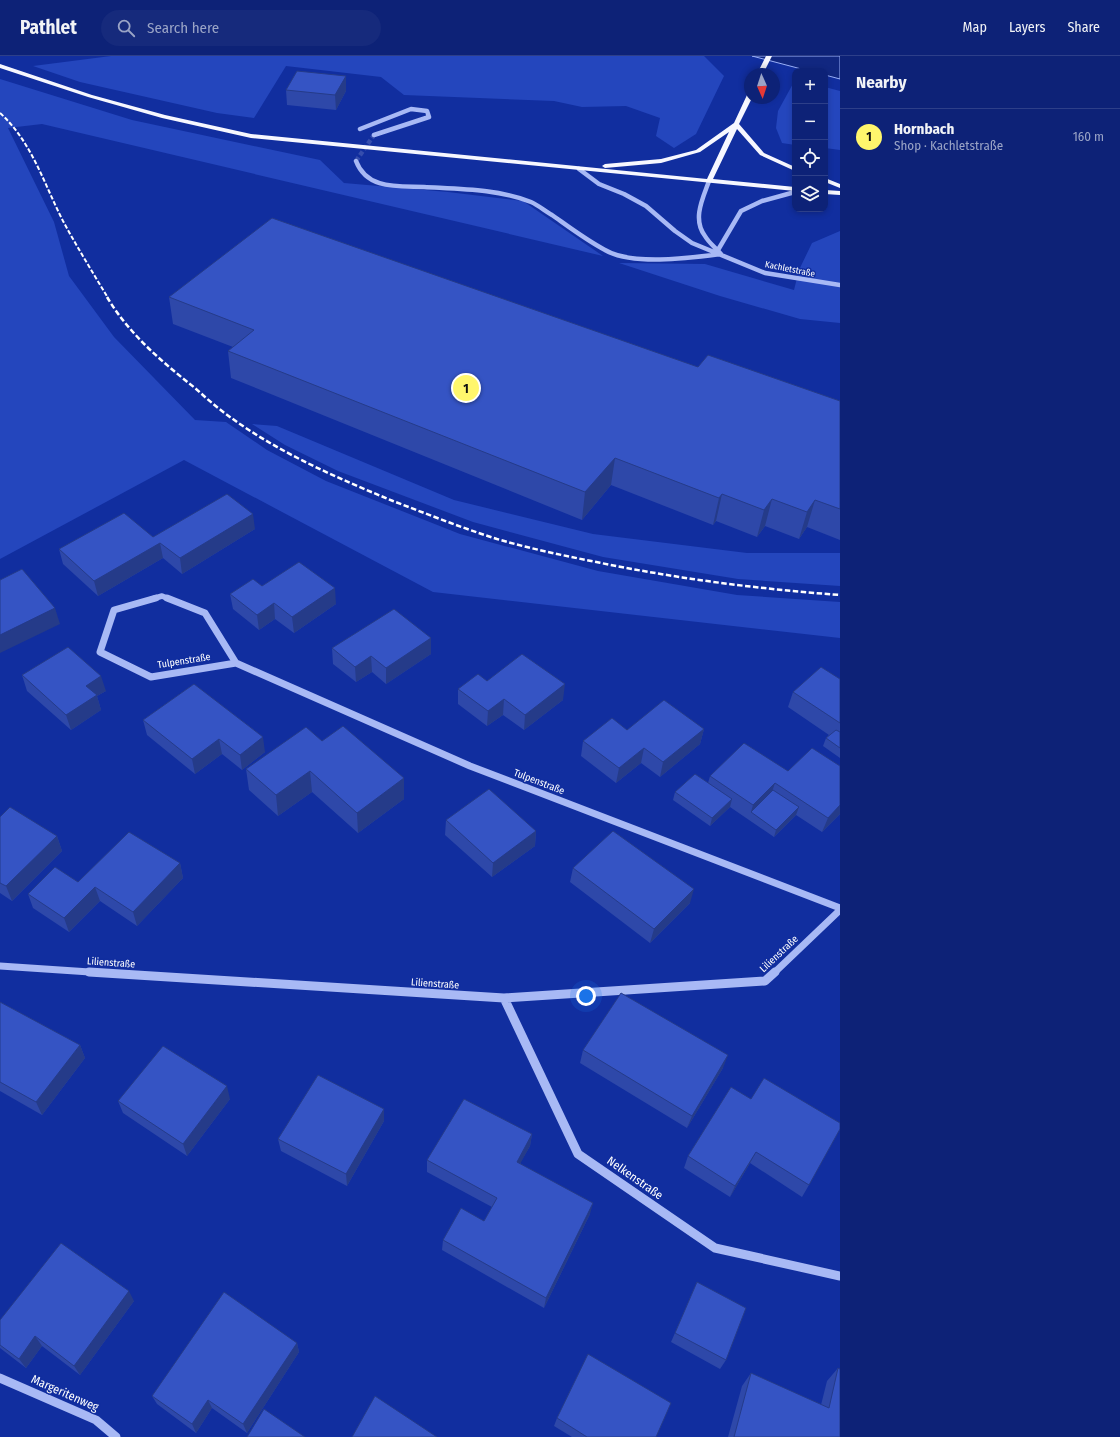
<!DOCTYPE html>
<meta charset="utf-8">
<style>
:root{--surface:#0d2277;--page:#162a7c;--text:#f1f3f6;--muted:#9aa4c6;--line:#2d3f89;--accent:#fff66c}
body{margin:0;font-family:"Fira Sans Condensed",sans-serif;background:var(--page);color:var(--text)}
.controls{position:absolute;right:12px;top:12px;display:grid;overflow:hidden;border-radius:8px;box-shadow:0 2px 6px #0003}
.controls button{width:36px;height:36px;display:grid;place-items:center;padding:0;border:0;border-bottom:1px solid var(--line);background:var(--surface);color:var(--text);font:20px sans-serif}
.compass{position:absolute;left:744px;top:12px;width:36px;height:36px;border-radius:50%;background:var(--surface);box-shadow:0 2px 6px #0003;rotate:177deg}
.you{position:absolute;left:586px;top:940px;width:14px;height:14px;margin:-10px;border:3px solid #fff;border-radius:50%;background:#1a73e8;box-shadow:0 0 0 6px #1a73e833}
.badge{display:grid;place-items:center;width:26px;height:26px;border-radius:50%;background:var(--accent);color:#111;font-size:13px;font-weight:700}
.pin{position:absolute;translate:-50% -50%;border:2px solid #fff;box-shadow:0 1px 4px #0006}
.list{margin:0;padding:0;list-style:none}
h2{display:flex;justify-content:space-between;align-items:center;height:52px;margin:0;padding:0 16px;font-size:17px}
h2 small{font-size:13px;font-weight:400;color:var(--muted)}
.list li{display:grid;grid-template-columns:26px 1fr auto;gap:12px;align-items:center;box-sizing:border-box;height:56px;padding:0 16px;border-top:1px solid var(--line)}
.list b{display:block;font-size:15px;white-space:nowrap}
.list p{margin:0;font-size:13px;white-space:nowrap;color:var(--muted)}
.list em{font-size:13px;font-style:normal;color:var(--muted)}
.icon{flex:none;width:22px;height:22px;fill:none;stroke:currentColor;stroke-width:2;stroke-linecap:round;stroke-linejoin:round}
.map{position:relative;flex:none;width:840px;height:1381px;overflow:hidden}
header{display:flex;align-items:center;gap:24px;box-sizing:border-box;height:56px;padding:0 20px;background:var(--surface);border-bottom:1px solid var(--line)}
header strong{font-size:19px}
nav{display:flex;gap:22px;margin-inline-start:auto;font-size:14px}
.search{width:280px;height:36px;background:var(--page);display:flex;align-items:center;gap:10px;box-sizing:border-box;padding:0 14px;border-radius:22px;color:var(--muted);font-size:15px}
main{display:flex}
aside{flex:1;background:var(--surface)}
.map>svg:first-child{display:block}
</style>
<header>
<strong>Pathlet</strong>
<div class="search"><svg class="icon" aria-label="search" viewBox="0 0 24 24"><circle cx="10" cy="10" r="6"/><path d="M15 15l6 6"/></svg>Search here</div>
<nav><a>Map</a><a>Layers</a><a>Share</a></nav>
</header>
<main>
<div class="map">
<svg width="840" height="1381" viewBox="0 0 840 1381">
<rect width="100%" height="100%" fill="#112e9f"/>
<path fill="#2446bd" d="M 111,0 L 704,0 L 724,20 L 696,78 L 674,92 L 656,80 L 660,62 L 626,50 L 582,51 L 554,45 L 404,39 L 381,21 L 286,10 L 254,62 L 217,57 L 80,26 L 33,10 Z
M 0,23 L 132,64 L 320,104 L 344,127 L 448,136 L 523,145 L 603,200 L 42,68 L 8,72 L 54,166 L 69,220 L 114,281 L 195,364 L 226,366 L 267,394 L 326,425 L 460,478 L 598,515 L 737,539 L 840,546 L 840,582 L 433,536 L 184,404 L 0,503 Z
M 795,24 L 795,89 L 782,87 L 776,72 L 778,55 Z
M 825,31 L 840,35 L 840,94 L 825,92 Z
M 840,175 L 840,267 L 800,263 L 720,240 L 619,207 L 705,208 L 794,234 L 799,214 L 812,187 Z
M 252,368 L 277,370 L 454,444 L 593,478 L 747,497 L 840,497 L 840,530 L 738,523 L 603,501 L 473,466 L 338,415 L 285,389 Z"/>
<path fill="#112780" stroke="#9ab0f8" d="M 752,0 L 840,0 L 840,23 L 825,19 L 825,15 L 809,15 Z"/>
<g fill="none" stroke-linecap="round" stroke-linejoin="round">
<path stroke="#354dad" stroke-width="4.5" stroke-dasharray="4.5 2.5" stroke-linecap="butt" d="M 356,105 L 374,79"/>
<path stroke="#a8b9f5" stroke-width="4.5" d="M 360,73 L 411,53 L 427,55 L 429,61 L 374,79
M 356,105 C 367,134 398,130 424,131 C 458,133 499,133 531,146 C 538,149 545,155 552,159 C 569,171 586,184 605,194 C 632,210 690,202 721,198
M 579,113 L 599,128 L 624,138 L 646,150 L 675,175 L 692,187 L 765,217 L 840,229
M 709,125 C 703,142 692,163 705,180 C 709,187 715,191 720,197
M 718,194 L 741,155 L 762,145 L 795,136"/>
<path stroke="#a8b9f5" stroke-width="5.5" d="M 152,543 L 162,540 L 169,543"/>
<path stroke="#a8b9f5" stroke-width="7" d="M 156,542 L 114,554 L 100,596 L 151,621 L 236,607
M 167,542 L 205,557 L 236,607
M 236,607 L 470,710 L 840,852
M 0,910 L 105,917
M 774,917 L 840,854"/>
<path stroke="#a8b9f5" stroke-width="9" d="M 89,916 L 504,942 L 765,925 L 775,916
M 504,942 L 578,1098 L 715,1192 L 840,1220
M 0,1322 L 96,1364 L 116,1381"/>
<path fill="#f6f7ff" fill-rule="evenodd" d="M 766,0 L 772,0 L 763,18 L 757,18 Z
M 0,8 L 92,39 L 165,59 L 251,78 L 707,123 L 729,76 L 700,96 L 661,107 L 605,112 L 602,110 L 605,108 L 661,103 L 696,94 L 734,67 L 747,39 L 750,37 L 750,42 L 752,42 L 739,68 L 764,97 L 795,111 L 795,115 L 760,99 L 737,73 L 713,123 L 795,131 L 795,135 L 251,82 L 162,62 L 88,41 L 0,12 Z
M 825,122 L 840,128 L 840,132 L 825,126 Z
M 825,134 L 840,135 L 840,139 L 825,138 Z"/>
<path stroke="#fff" stroke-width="2" stroke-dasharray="4.5 2" stroke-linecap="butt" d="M 0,57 C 32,86 44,128 63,165 C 77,191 93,217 108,242"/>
<path stroke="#fff" stroke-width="2.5" stroke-dasharray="5.5 2.5" stroke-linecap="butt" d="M 107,241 C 129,278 162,306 195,332 C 205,341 215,350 226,358 C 275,395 337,422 393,445 C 427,458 462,472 497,483 C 531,493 566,500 601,507 C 680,523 759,533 840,539"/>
</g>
<path fill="#2e48a9" d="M 286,34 L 346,35 L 336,54 L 287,49 Z
M 169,241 L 698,311 L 840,345 L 840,484 L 807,471 L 799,483 L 765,470 L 757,481 L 716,465 L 713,469 L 611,429 L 582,464 L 231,322 L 228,295 L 233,291 L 173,268 Z
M 255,473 L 182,518 L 163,502 L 98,540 L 63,508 L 59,493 L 153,481 Z
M 262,530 L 336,548 L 294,577 L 275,563 L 259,574 L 233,553 L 230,538 Z
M 332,592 L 431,598 L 386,628 L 372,616 L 356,626 L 333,608 Z
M 22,619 L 106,635 L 97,640 L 101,654 L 71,674 L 27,635 Z
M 840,623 L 840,702 L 823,690 L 826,682 L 829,679 L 788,651 L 793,636 Z
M 487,625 L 563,644 L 524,674 L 503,659 L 487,670 L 458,648 L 458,633 Z
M 194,628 L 265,696 L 242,714 L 222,698 L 195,718 L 147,679 L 143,664 Z
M 704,673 L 700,688 L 660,721 L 641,707 L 616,727 L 581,700 L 583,685 L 627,674 Z
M 322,685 L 404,722 L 404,743 L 358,777 L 312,736 L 278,760 L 249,734 L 246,713 Z
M 840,710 L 840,758 L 822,776 L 796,759 L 774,781 L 730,751 L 710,770 L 673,744 L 675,736 L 708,727 L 710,720 L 788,715 Z
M 0,761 L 57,780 L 62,795 L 12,845 L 0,837 Z
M 446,764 L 536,775 L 535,790 L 492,821 L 445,779 Z
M 180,807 L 183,822 L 137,870 L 100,845 L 69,876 L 33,852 L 28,838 L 78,826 Z
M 573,812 L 690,847 L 650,887 L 570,826 Z
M 0,946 L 80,989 L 85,1002 L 42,1059 L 0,1035 Z
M 583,994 L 723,1012 L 687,1072 L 580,1007 Z
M 731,1031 L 809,1129 L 802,1141 L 750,1107 L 730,1141 L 684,1112 L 688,1100 Z
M 230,1043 L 187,1100 L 123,1057 L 118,1045 Z
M 384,1053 L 384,1065 L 347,1130 L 281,1095 L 278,1083 Z
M 532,1078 L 530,1090 L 520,1107 L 590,1158 L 544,1252 L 442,1194 L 443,1184 L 484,1165 L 492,1151 L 427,1116 L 427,1104 Z
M 697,1226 L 726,1304 L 720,1313 L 671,1286 Z
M 134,1245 L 80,1319 L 42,1290 L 26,1312 L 0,1292 L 0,1264 Z
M 297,1287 L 299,1296 L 247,1377 L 212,1352 L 196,1377 L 157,1348 L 152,1340 Z
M 838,1312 L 840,1381 L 728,1381 L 742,1330 L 751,1317 L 821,1349 L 827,1325 Z
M 557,1362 L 656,1381 L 572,1381 L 554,1370 Z"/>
<path fill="#253b89" d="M 346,20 L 346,35 L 336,54 L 335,39 Z
M 615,402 L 611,429 L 582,464 L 585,436 Z
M 722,438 L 716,465 L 713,469 L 719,442 Z
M 772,443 L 765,470 L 757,481 L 764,454 Z
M 815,444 L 807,471 L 799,483 L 807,456 Z
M 253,458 L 255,473 L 182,518 L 180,502 Z
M 160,487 L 163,502 L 98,540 L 94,525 Z
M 335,532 L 336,548 L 294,577 L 292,561 Z
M 274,547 L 275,563 L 259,574 L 257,559 Z
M 55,552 L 60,568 L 0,597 L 0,579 Z
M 431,582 L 431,598 L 386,628 L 386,612 Z
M 371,600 L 372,616 L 356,626 L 355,611 Z
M 101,620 L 106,635 L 97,640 L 101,654 L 71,674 L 66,659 L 86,630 Z
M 565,628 L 563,644 L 524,674 L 525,659 Z
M 504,643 L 503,659 L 487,670 L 488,655 Z
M 704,673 L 700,688 L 660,721 L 663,706 Z
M 263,681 L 265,696 L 242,714 L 240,699 Z
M 219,683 L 222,698 L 195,718 L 192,703 Z
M 644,692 L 641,707 L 616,727 L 619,712 Z
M 310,715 L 312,736 L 278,760 L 276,739 Z
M 404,722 L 404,743 L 358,777 L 357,757 Z
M 775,727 L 770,742 L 751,756 L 753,749 Z
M 732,743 L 730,751 L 710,770 L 712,762 Z
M 840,749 L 840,758 L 822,776 L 828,762 Z
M 799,751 L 796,759 L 774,781 L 776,774 Z
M 536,775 L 535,790 L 492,821 L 493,807 Z
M 57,780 L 62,795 L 12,845 L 6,830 Z
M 180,807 L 183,822 L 137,870 L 133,856 Z
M 95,831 L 100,845 L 69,876 L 64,862 Z
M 694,833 L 690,847 L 650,887 L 654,873 Z
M 80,989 L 85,1002 L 42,1059 L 36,1046 Z
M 728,999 L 723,1012 L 687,1072 L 692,1060 Z
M 227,1030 L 230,1043 L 187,1100 L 183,1088 Z
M 384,1053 L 384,1065 L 347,1130 L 346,1118 Z
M 532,1078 L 530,1090 L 515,1117 L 517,1106 Z
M 756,1096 L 750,1107 L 730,1141 L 735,1130 Z
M 593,1147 L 590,1158 L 544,1252 L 546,1242 Z
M 129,1235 L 134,1245 L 80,1319 L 74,1310 Z
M 35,1280 L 42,1290 L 26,1312 L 19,1303 Z
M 297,1287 L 299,1296 L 247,1377 L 243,1368 Z
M 208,1344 L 212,1352 L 196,1377 L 192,1368 Z"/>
<path fill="#3554c4" stroke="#253b89" d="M 297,15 L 346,20 L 335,39 L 286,34 Z
M 272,162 L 698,311 L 708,299 L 840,345 L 840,453 L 815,444 L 807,456 L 772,443 L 764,454 L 722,438 L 719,442 L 615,402 L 585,436 L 228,295 L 254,274 L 169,241 Z
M 227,438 L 253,458 L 180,502 L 160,487 L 94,525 L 59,493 L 124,457 L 153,481 Z
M 299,506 L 335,532 L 292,561 L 274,547 L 257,559 L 230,538 L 253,523 L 262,530 Z
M 22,513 L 55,552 L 0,579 L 0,524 Z
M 394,553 L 431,582 L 386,612 L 371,600 L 355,611 L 332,592 Z
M 68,591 L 101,620 L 86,630 L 97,639 L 66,659 L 22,619 Z
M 522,598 L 565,628 L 525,659 L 504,643 L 488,655 L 458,633 L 478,618 L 487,625 Z
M 821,611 L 840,623 L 840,667 L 793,636 Z
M 194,628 L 263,681 L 240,699 L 219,683 L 192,703 L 143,664 Z
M 664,644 L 704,673 L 663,706 L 644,692 L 619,712 L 583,685 L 612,662 L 627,674 Z
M 343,670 L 404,722 L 357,757 L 310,715 L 276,739 L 246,713 L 306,671 L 322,685 Z
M 836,674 L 840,676 L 840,692 L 826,682 Z
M 744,687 L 788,715 L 812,692 L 840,710 L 840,749 L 828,762 L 775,727 L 753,749 L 710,720 Z
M 695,718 L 732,743 L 712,762 L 675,736 Z
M 489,733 L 536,775 L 493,807 L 446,764 Z
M 773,734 L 799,751 L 776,774 L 751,756 Z
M 10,751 L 57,780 L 6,830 L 0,827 L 0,761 Z
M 613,775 L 694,833 L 654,873 L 573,812 Z
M 129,776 L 180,807 L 133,856 L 95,831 L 64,862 L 28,838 L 55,811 L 78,826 Z
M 621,937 L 728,999 L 692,1060 L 583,994 Z
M 0,946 L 80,989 L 36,1046 L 0,1026 Z
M 163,990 L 227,1030 L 183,1088 L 118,1045 Z
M 318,1019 L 384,1053 L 346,1118 L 278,1083 Z
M 764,1022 L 840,1067 L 840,1073 L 809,1129 L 756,1096 L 735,1130 L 688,1100 L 731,1031 L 751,1043 Z
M 464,1043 L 532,1078 L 517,1106 L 593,1147 L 546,1242 L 443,1184 L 461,1152 L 484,1165 L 497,1142 L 427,1104 Z
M 61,1187 L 129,1235 L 74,1310 L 35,1280 L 19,1303 L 0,1289 L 0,1264 Z
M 697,1226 L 746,1252 L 726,1304 L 675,1277 Z
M 224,1236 L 297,1287 L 243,1368 L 208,1344 L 192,1368 L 152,1340 Z
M 588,1298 L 671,1347 L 656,1381 L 587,1381 L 557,1362 Z
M 838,1312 L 840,1313 L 840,1381 L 734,1381 L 751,1317 L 829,1352 Z
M 375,1340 L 437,1381 L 352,1381 Z
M 264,1353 L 305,1381 L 247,1381 Z"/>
<g text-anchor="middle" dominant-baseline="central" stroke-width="3" stroke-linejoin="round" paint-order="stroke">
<g font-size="9" fill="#fff" stroke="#112e9f">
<text transform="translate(790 213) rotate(11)">Kachletstraße</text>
</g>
<g font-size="10" fill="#fff" stroke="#112e9f">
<text transform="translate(184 605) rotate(-9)">Tulpenstraße</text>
<text transform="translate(539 726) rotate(21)">Tulpenstraße</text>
<text transform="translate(779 898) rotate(-43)">Lilienstraße</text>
<text transform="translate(111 907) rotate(4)">Lilienstraße</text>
<text transform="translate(435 928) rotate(4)">Lilienstraße</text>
</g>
<g font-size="12" fill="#fff" stroke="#112e9f">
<text transform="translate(635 1122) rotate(35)">Nelkenstraße</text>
<text transform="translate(65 1337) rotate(24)">Margeritenweg</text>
</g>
</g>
</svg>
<div class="controls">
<button>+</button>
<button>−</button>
<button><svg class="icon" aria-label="locate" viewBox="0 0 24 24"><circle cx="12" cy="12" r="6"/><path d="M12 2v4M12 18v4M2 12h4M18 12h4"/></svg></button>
<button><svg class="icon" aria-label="layers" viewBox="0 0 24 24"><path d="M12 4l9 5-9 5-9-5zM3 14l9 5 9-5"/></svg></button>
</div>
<svg class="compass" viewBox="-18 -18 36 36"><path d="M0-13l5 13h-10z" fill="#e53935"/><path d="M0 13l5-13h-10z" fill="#9aa4c6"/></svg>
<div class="you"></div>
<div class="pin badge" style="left:466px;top:332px">1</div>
</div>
<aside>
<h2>Nearby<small></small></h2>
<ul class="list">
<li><span class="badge">1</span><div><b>Hornbach</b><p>Shop · Kachletstraße</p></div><em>160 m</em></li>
</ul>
</aside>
</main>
